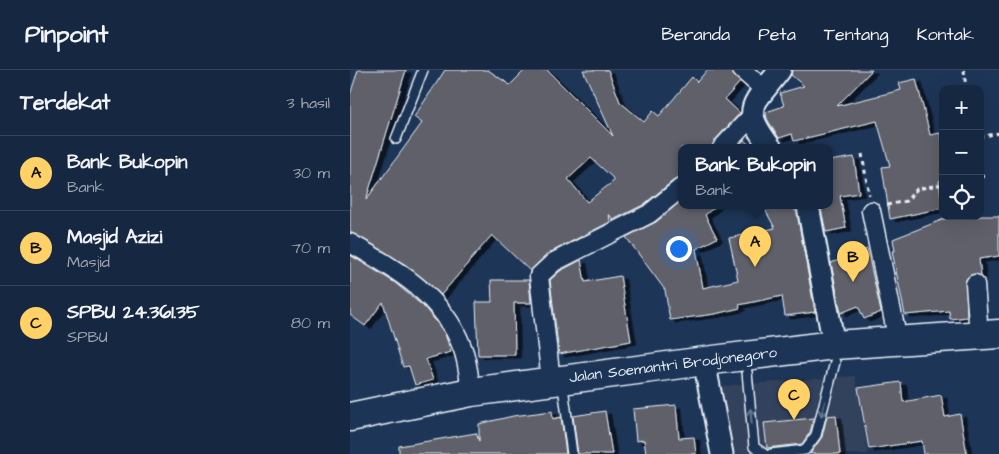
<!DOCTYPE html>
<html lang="id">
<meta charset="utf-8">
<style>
:root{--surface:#162841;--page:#1f3048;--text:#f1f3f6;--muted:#9ea6b1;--line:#35445a;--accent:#ffd166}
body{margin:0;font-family:"Architects Daughter",sans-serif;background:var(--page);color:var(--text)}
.controls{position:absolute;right:15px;top:15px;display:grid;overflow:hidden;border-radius:10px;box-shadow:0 5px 20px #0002}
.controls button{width:45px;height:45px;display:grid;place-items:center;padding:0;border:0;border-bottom:1px solid var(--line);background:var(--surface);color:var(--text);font:25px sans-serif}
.you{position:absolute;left:328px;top:178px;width:18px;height:18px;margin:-12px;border:4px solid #fff;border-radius:50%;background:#1a73e8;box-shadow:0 0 0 8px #1a73e833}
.badge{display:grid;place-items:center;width:32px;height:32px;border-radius:50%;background:var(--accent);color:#111;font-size:16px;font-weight:700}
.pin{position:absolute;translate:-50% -41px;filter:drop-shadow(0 1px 2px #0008)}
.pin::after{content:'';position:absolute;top:26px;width:18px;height:15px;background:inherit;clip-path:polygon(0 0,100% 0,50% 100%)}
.popup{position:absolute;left:328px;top:74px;width:155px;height:65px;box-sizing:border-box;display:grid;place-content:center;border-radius:10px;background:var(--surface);filter:drop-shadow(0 1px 4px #0005);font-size:16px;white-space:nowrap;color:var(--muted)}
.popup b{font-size:19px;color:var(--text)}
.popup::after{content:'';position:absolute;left:50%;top:100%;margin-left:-10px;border:10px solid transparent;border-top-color:var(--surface)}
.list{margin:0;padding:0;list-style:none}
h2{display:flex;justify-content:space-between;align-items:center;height:65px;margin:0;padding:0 20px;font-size:21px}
h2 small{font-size:16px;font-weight:400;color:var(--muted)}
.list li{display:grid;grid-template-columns:32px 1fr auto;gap:15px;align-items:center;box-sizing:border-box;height:75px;padding:0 20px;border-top:1px solid var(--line)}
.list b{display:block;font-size:19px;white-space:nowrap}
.list p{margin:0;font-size:16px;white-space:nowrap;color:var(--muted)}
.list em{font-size:16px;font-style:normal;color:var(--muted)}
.icon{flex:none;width:28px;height:28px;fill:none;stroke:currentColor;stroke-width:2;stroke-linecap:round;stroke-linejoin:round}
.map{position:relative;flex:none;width:649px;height:384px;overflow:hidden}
header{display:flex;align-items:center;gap:30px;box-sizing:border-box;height:70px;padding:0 25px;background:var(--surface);border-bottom:1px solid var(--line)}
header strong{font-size:24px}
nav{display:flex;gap:28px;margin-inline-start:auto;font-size:18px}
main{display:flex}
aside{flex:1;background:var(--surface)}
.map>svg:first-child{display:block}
</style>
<header>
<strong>Pinpoint</strong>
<nav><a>Beranda</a><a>Peta</a><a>Tentang</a><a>Kontak</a></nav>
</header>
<main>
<aside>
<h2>Terdekat<small>3 hasil</small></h2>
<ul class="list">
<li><span class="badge">A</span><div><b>Bank Bukopin</b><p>Bank</p></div><em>30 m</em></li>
<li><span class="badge">B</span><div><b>Masjid Azizi</b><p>Masjid</p></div><em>70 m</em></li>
<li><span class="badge">C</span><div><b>SPBU 24.361.35</b><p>SPBU</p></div><em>80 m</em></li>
</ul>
</aside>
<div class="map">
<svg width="649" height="384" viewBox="0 0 649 384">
<defs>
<filter id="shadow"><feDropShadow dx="5.5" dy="3" stdDeviation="0" flood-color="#0009"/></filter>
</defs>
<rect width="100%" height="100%" fill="#1d3557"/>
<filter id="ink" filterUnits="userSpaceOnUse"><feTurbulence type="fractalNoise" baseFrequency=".02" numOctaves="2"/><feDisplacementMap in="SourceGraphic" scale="10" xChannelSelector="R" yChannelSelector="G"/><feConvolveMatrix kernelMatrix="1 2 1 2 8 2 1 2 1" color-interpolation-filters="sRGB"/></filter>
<g filter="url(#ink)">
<path fill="#31425d" d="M 505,306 L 518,384 L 382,384 L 371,316 Z"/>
<path fill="#61616b" stroke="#e8f1f8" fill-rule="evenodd" filter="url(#shadow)" d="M 8,0 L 56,0 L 16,130 L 72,53 L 64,47 L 95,0 L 138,0 L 160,15 L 175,0 L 197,0 L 263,66 L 233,0 L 258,0 L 270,32 L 294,52 L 303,41 L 309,46 L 342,7 L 347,12 L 357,0 L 382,0 L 390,12 L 375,29 L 390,43 L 364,71 L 362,78 L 331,78 L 331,108 L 324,110 L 293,135 L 263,150 L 259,144 L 260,152 L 199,183 L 180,201 L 142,165 L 91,225 L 56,195 L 0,162 L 0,25 ZM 241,88 L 265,110 L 237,132 L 218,109 Z
M 442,0 L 522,0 L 487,36 L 551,20 L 549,13 L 566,9 L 580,65 L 590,63 L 593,72 L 593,110 L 589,111 L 593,138 L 540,149 L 532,97 L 540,96 L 527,51 L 444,71 L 442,64 L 429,68 L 417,49 L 416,42 L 434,36 L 430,23 L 454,16 L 441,5 Z
M 394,70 L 403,78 L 386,78 Z
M 504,87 L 509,123 L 490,126 L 496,158 L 476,162 L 471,139 L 479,138 L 479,91 Z
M 331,131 L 331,136 L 366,136 L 355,145 L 367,168 L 346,179 L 353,218 L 388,210 L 379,168 L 425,158 L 413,136 L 441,136 L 447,143 L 465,242 L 435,246 L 432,226 L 389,235 L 390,238 L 365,244 L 320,250 L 315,220 L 276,167 L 306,152 Z
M 602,146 L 649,146 L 649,186 L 629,189 L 631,206 L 624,204 L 616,209 L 617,247 L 600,249 L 599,241 L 555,245 L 542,181 L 545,181 L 543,169 Z
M 517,179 L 531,242 L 514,249 L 508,236 L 491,243 L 481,193 Z
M 0,185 L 44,212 L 73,236 L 85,250 L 95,264 L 101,282 L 76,289 L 83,310 L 65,315 L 59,296 L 53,297 L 33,232 L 15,256 L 0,245 Z
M 231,190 L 235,212 L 270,206 L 281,271 L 209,284 L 200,210 L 210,201 Z
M 141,210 L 179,210 L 181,233 L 164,233 L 165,285 L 128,285 L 126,232 L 142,232 Z
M 551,312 L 553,332 L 591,325 L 595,347 L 610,344 L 617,384 L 574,384 L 572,371 L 519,379 L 508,318 Z
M 326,335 L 329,368 L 344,367 L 346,384 L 296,384 L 294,370 L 286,371 L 283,339 Z
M 202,341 L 203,349 L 211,347 L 216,384 L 49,384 L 49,376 L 126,363 L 129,371 L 129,354 L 163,346 Z
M 255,341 L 262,384 L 228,384 L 223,346 Z
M 486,345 L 490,384 L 460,384 L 472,367 L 477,346 Z
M 464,348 L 460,362 L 452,374 L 417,378 L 414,353 Z"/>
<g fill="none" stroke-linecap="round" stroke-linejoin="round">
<defs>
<path id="service" d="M 46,69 L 73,0
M 397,302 L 404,377 L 414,384
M 214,324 L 222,384
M 421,384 L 455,380 L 466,365 L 485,292"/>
<path id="minor" d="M 392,0 L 415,20
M 372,78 L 401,47
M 521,141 L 548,271
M 0,173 C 45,198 94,227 112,277 C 118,291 119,308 121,322
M 625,214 L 629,265
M 201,311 L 189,206 L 204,192 L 299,144 L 331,118"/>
<path id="tertiary" d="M 421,78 C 390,37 402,37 430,0
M 458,136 L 484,275
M 357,306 L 372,384"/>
<path id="primary" d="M 0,347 L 121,322 L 355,291 L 484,275 L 649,264"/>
</defs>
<use href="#service" stroke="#e8f1f8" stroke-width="12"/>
<use href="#minor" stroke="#e8f1f8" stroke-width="21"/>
<use href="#tertiary" stroke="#e8f1f8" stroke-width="25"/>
<use href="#primary" stroke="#e8f1f8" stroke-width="31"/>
<path stroke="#e8f1f8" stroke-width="3" stroke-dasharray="4 4" stroke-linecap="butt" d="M 614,0 L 616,19
M 630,67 L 649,63
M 512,84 L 519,125
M 630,107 L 636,106
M 537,135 L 556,131 L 567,119 L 593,114"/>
<use href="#service" stroke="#1d3557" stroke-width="9"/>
<use href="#minor" stroke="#1d3557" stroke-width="18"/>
<use href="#tertiary" stroke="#1d3557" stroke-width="21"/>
<use href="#primary" stroke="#1d3557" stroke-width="28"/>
</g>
<defs><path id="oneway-shaft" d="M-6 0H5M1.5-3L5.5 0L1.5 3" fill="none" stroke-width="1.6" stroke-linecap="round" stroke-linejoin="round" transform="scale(1.25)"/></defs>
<g stroke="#64778f">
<use href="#oneway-shaft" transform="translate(473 339) rotate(105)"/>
<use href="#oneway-shaft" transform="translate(401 346) rotate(-95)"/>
</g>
</g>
<g text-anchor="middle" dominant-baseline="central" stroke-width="4" stroke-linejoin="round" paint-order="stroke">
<g font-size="15" fill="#e8f1f8" stroke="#1d3557">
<text transform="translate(323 295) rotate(-7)">Jalan Soemantri Brodjonegoro</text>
</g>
</g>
</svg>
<div class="controls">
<button>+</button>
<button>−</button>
<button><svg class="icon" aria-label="locate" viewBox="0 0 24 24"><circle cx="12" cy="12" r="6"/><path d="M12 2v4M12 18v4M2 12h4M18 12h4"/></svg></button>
</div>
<div class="you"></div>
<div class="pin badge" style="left:405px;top:197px">A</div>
<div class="popup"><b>Bank Bukopin</b>Bank</div>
<div class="pin badge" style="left:503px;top:212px">B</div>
<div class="pin badge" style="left:444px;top:350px">C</div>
</div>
</main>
